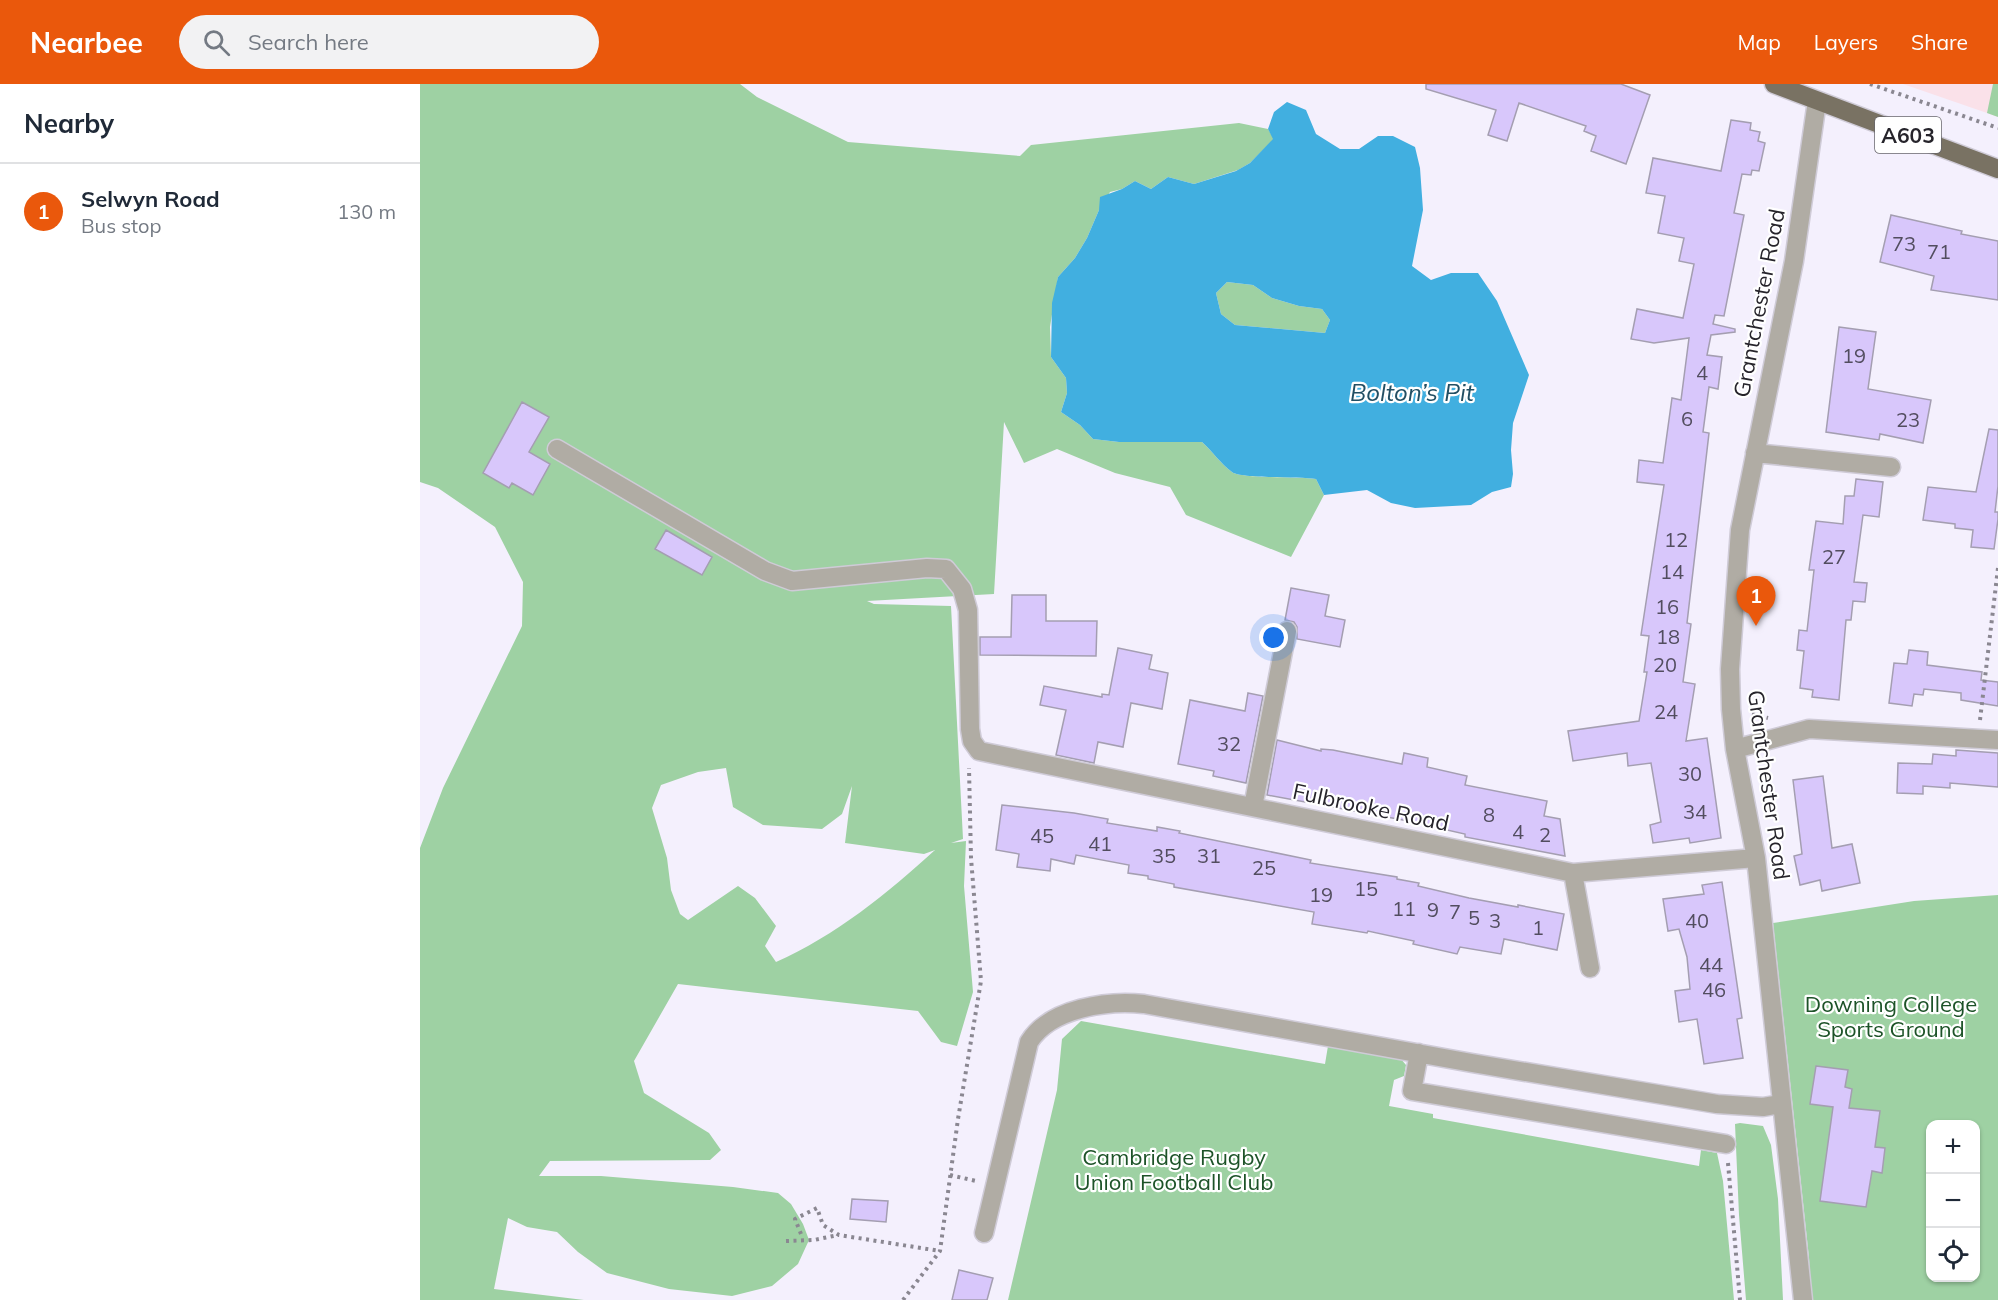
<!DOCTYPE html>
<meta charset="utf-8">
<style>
:root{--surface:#fff;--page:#f2f2f3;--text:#1f2937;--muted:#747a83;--line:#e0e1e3;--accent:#ea580c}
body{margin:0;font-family:Mulish,sans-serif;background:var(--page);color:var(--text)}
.controls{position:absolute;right:18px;bottom:18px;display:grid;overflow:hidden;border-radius:12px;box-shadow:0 2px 4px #0004}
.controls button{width:54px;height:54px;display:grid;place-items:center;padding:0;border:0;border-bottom:2px solid var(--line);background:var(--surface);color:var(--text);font:30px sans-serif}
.you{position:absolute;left:854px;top:554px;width:21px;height:21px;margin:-15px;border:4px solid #fff;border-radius:50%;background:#1a73e8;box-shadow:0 0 0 9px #1a73e833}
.badge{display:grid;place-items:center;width:39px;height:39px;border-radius:50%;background:var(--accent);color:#fff;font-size:20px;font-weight:700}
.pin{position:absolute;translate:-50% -50px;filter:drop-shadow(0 2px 3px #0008)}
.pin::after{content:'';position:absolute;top:32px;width:21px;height:18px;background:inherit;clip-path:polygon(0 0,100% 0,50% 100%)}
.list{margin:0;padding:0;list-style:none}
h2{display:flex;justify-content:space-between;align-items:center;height:78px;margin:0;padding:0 24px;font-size:26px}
h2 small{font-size:20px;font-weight:400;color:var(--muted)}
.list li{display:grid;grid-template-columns:39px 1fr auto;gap:18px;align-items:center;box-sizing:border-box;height:96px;padding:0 24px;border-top:2px solid var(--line)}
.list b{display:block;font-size:22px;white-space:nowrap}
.list p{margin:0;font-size:20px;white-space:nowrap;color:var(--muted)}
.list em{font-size:20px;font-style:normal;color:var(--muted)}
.icon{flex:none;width:33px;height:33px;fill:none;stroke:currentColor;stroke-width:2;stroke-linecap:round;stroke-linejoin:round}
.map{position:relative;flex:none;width:1578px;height:1216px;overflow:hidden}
header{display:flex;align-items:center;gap:36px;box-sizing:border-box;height:84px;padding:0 30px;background:var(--accent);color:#fff}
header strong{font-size:28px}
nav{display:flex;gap:33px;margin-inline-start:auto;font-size:21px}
.search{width:420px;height:54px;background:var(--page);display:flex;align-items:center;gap:15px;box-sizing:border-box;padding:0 21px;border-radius:33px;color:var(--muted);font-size:22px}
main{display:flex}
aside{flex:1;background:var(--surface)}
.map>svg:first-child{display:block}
</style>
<header>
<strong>Nearbee</strong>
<div class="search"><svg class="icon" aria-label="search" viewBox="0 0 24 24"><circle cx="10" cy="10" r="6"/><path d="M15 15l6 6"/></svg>Search here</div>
<nav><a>Map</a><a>Layers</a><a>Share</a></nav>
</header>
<main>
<aside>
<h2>Nearby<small></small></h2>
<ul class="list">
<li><span class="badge">1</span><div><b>Selwyn Road</b><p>Bus stop</p></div><em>130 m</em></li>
</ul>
</aside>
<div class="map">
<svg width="1578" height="1216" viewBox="0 0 1578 1216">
<rect width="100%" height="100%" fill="#f4f0fd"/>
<path fill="#fae1e9" d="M 1483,0 L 1578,0 L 1578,33 L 1567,29 Z"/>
<path fill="#9ed1a3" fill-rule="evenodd" d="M 0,0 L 320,0 L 337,13 L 428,58 L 600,72 L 611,61 L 819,39 L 848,45 L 854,55 L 830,79 L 818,86 L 774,100 L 748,93 L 731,105 L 715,97 L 702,105 L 690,108 L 679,126 L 667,154 L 655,174 L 638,193 L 630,243 L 631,273 L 646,294 L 647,309 L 641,328 L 660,341 L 673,355 L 699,358 L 782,358 C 792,367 801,380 812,388 C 821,395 879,392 896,395 L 904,411 L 871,473 L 766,431 L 750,403 L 695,389 L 637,365 L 604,379 L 584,338 L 574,510 L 447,517 L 454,520 L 531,522 L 543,755 L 531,759 L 546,757 L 544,802 L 553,908 L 537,962 L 521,958 L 498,927 L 258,900 L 214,977 L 224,1009 L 289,1049 L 301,1066 L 290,1076 L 130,1077 L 119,1092 L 181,1092 L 313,1103 L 358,1109 L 371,1120 L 383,1140 L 389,1156 L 378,1180 L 352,1202 L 312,1212 L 249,1205 L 187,1189 L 158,1168 L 137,1148 L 107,1143 L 88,1134 L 74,1205 L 164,1216 L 0,1216 L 0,764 L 23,704 L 102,542 L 103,498 L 75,443 L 18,404 L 0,398 ZM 306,684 L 313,723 L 343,741 L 402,745 L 422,730 L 432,702 L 425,759 L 504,770 L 515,766 C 468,809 415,852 356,878 L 345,862 L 356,842 L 335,814 L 318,802 L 268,836 L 260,830 L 251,806 L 247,774 L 232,724 L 241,701 L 278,688 Z
M 1573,0 L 1578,0 L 1578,33 L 1567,29 Z
M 807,198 L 833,201 L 852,214 L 879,222 L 902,225 L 910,236 L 905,249 L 815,241 L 801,230 L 796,209 Z
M 1578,811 L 1578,1216 L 1391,1216 L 1389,1174 L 1353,839 L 1494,817 ZM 1510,1040 L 1556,1040 L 1556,1194 L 1510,1194 Z
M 661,937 L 905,980 L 908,962 L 980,974 L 986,981 L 984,992 L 974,996 L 969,1022 L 1013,1030 L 1013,1034 L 1279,1082 L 1281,1066 L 1297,1069 L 1303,1097 L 1314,1216 L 588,1216 L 637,1006 L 642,955 Z
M 1320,1039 L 1343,1042 L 1351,1061 L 1358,1115 L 1363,1216 L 1326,1216 L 1319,1131 L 1315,1040 Z"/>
<path fill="#41afe0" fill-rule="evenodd" d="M 867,18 L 886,26 L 896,50 L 920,65 L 939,65 L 958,52 L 973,52 L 995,63 L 1000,84 L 1003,126 L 992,182 L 1011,196 L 1031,189 L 1058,189 L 1077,217 L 1109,291 L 1093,339 L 1091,366 L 1093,390 L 1091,403 L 1072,408 L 1051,421 L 995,424 L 971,419 L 947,406 L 904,411 L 896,395 C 879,392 821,395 812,388 C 801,380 792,367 782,358 L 699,358 L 673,355 L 660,341 L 641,328 L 647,309 L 646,294 L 631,273 L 632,219 L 638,193 L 655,174 L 667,154 L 679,126 L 680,113 L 702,105 L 715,97 L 731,105 L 748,93 L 774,100 L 816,87 L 830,79 L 853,55 L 848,45 L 854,28 ZM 807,198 L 833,201 L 852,214 L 879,222 L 902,225 L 910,236 L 905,249 L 815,241 L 801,230 L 796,209 Z"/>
<path fill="#d8c7fb" stroke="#a49eb1" stroke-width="1.5" d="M 1006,0 L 1201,0 L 1230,11 L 1206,80 L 1171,67 L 1176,52 L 1164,47 L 1166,42 L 1099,19 L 1087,57 L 1068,51 L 1076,26 L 1006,5 Z
M 1311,36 L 1331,39 L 1330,46 L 1340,48 L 1338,57 L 1345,59 L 1339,87 L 1332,86 L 1331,91 L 1322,90 L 1314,129 L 1324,131 L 1304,232 L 1295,231 L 1293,240 L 1315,245 L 1315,248 L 1291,251 L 1287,271 L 1302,273 L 1298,305 L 1289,303 L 1283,348 L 1289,349 L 1267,539 L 1271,540 L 1263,598 L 1275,600 L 1266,657 L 1287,654 L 1301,754 L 1270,759 L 1269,754 L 1233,759 L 1230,741 L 1241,738 L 1231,679 L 1208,682 L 1207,669 L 1153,677 L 1148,647 L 1219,637 L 1227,588 L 1224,588 L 1229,552 L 1221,551 L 1244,401 L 1217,398 L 1219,376 L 1243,379 L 1252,314 L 1261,316 L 1269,254 L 1234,259 L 1211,255 L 1217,225 L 1263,234 L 1274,180 L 1259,177 L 1264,154 L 1238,149 L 1245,112 L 1226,109 L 1233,74 L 1301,87 Z
M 1471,131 L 1542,147 L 1541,150 L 1578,157 L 1578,216 L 1511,206 L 1514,192 L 1460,178 Z
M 1419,243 L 1456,248 L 1448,305 L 1511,316 L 1503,359 L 1460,350 L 1459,356 L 1406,348 Z
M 102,318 L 129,333 L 109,368 L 130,380 L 113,411 L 92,399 L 89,404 L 63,389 Z
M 1569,345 L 1578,346 L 1578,402 L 1575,428 L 1578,428 L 1578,435 L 1574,465 L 1551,463 L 1553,446 L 1535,444 L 1535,440 L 1503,436 L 1508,403 L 1556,408 Z
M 1436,395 L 1463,398 L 1459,433 L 1443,431 L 1434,498 L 1447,499 L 1445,518 L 1433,517 L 1431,536 L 1426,536 L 1419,616 L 1392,613 L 1393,606 L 1380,604 L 1384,567 L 1377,566 L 1379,546 L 1387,547 L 1394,486 L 1389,486 L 1396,437 L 1423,440 L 1425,412 L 1434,412 Z
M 246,446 L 292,473 L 282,491 L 235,465 Z
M 871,504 L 909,511 L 905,532 L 925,536 L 920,563 L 877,555 L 877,543 L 874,538 L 865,536 Z
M 592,511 L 626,511 L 626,537 L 677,537 L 676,572 L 560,571 L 560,553 L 591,553 Z
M 698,564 L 732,571 L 729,585 L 748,589 L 742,625 L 711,619 L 703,663 L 678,658 L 674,679 L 636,671 L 646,626 L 620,621 L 624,602 L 682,613 L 682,610 L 689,611 Z
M 1489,566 L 1508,568 L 1507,581 L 1562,588 L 1561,596 L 1578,598 L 1578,622 L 1541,616 L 1541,609 L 1504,605 L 1503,611 L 1494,610 L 1492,622 L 1469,619 L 1474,579 L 1487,580 Z
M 828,609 L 843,612 L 826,699 L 793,692 L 794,687 L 758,680 L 770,616 L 825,627 Z
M 857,656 L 901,667 L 901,665 L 913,666 L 982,680 L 984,669 L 1008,674 L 1007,683 L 1047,692 L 1045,701 L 1127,717 L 1124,732 L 1140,735 L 1145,772 L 1045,753 L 1045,750 L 983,736 L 847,711 Z
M 1536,666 L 1578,669 L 1578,703 L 1530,699 L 1530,704 L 1503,702 L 1503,710 L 1477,709 L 1478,679 L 1512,680 L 1513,670 L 1536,672 Z
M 1403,692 L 1412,764 L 1432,760 L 1440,799 L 1402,807 L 1400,796 L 1380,801 L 1374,772 L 1382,770 L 1373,696 Z
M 582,721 L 654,729 L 688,735 L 687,739 L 737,747 L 737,743 L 760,747 L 759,749 L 891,776 L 890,779 L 977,793 L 977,795 L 999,799 L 998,802 L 1049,814 L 1098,823 L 1098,821 L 1144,830 L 1137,866 L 1084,855 L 1081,870 L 1040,863 L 1037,870 L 993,860 L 994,857 L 948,847 L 947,849 L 892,840 L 894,828 L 754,803 L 754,800 L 728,795 L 728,792 L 708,789 L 709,781 L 656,771 L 654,780 L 631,775 L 630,787 L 597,783 L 599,770 L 576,766 Z
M 1302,798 L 1322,934 L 1317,935 L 1323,974 L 1284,980 L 1277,935 L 1259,938 L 1255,907 L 1270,905 L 1267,873 L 1259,845 L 1248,847 L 1243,815 L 1284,810 L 1282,801 Z
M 1396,982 L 1428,986 L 1425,1003 L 1432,1005 L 1429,1024 L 1460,1027 L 1455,1063 L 1465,1064 L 1462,1089 L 1452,1087 L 1446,1123 L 1400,1117 L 1413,1023 L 1390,1020 Z
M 432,1115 L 468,1117 L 466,1138 L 430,1135 Z
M 539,1186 L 573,1194 L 567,1216 L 532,1216 Z"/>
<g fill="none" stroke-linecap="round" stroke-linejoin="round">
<defs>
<path id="minor" d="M 137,365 L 345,487 L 372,497 L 507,484 L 526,485 L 542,505 L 548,526 L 550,645 L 552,657 L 559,667 L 1153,789 L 1336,774
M 1335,369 L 1471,383
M 1315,665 L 1389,645 L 1578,656
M 833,723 L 867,547
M 1153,789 L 1170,884
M 999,969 L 992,1007 L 1306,1060
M 564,1149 L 609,958 C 630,924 688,916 724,920 L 1052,979 L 1297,1020 L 1343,1023 L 1361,1020
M 1383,1216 L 1336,774 L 1315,665 L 1311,625 L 1310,585 L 1320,446 L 1374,177 L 1397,17"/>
<path id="major" d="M 1354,0 L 1578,85"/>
</defs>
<use href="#minor" stroke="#cfcbd7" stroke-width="21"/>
<use href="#major" stroke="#cfcbd7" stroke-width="21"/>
<path stroke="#8a8791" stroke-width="4" stroke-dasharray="3 4.5" stroke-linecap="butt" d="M 1450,0 L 1578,44
M 1332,630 L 1348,634
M 1560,636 L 1578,484
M 1308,1079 L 1320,1216
M 530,1091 L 556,1097
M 381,1150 L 375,1135 L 397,1124 L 403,1141 L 419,1151 L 520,1167
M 366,1157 L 394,1156 L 418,1151
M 483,1216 L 520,1167 L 538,1035 L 561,897 L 551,774 L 549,684"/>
<use href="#minor" stroke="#b0aca4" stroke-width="18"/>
<use href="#major" stroke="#797263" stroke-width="18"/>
</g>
<g text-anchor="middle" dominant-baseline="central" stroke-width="4.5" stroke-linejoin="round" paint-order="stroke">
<g font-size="20" fill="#524d5f">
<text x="1484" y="159">73</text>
<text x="1519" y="167">71</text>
<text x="1434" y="271">19</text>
<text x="1282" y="288">4</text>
<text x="1267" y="334">6</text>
<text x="1488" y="335">23</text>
<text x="1256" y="455">12</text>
<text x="1414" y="472">27</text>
<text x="1252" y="487">14</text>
<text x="1247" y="522">16</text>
<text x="1248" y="552">18</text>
<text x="1245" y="580">20</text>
<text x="1246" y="627">24</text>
<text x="809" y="659">32</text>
<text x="1270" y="689">30</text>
<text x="1275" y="727">34</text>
<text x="1069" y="730">8</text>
<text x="1098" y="747">4</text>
<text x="1125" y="750">2</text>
<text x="622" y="751">45</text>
<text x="680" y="759">41</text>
<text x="744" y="771">35</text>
<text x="789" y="771">31</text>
<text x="844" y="783">25</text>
<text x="946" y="804">15</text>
<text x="901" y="810">19</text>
<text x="984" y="824">11</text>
<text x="1013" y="825">9</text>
<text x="1035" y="827">7</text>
<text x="1054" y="833">5</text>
<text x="1075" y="836">3</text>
<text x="1277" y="836">40</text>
<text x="1118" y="843">1</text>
<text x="1291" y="880">44</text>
<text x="1294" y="905">46</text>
</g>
<rect fill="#fff" stroke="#67666b" stroke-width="1.5" x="1455" y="33" width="66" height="36" rx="4.5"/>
<g font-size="21" font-weight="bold" fill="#26242b">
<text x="1488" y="51">A603</text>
</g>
<g font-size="22" fill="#26242b" stroke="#fff">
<text transform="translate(1339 219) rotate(-79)">Grantchester Road</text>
<text transform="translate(1349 701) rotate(82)">Grantchester Road</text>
<text transform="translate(951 723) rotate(12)">Fulbrooke Road</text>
</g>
<g font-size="22" fill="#1d5328" stroke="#fff">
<text x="1471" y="920">Downing College<tspan x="1471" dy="25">Sports Ground</tspan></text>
<text x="754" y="1073">Cambridge Rugby<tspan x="754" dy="25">Union Football Club</tspan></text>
</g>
<g font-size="24" font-style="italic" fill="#224f64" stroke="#fff">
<text x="992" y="308">Bolton’s Pit</text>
</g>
</g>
</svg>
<div class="controls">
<button>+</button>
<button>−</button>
<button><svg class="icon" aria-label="locate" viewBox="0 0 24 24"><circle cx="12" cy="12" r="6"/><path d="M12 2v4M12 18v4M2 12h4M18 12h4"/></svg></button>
</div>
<div class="you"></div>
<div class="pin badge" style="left:1336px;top:542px">1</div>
</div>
</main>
